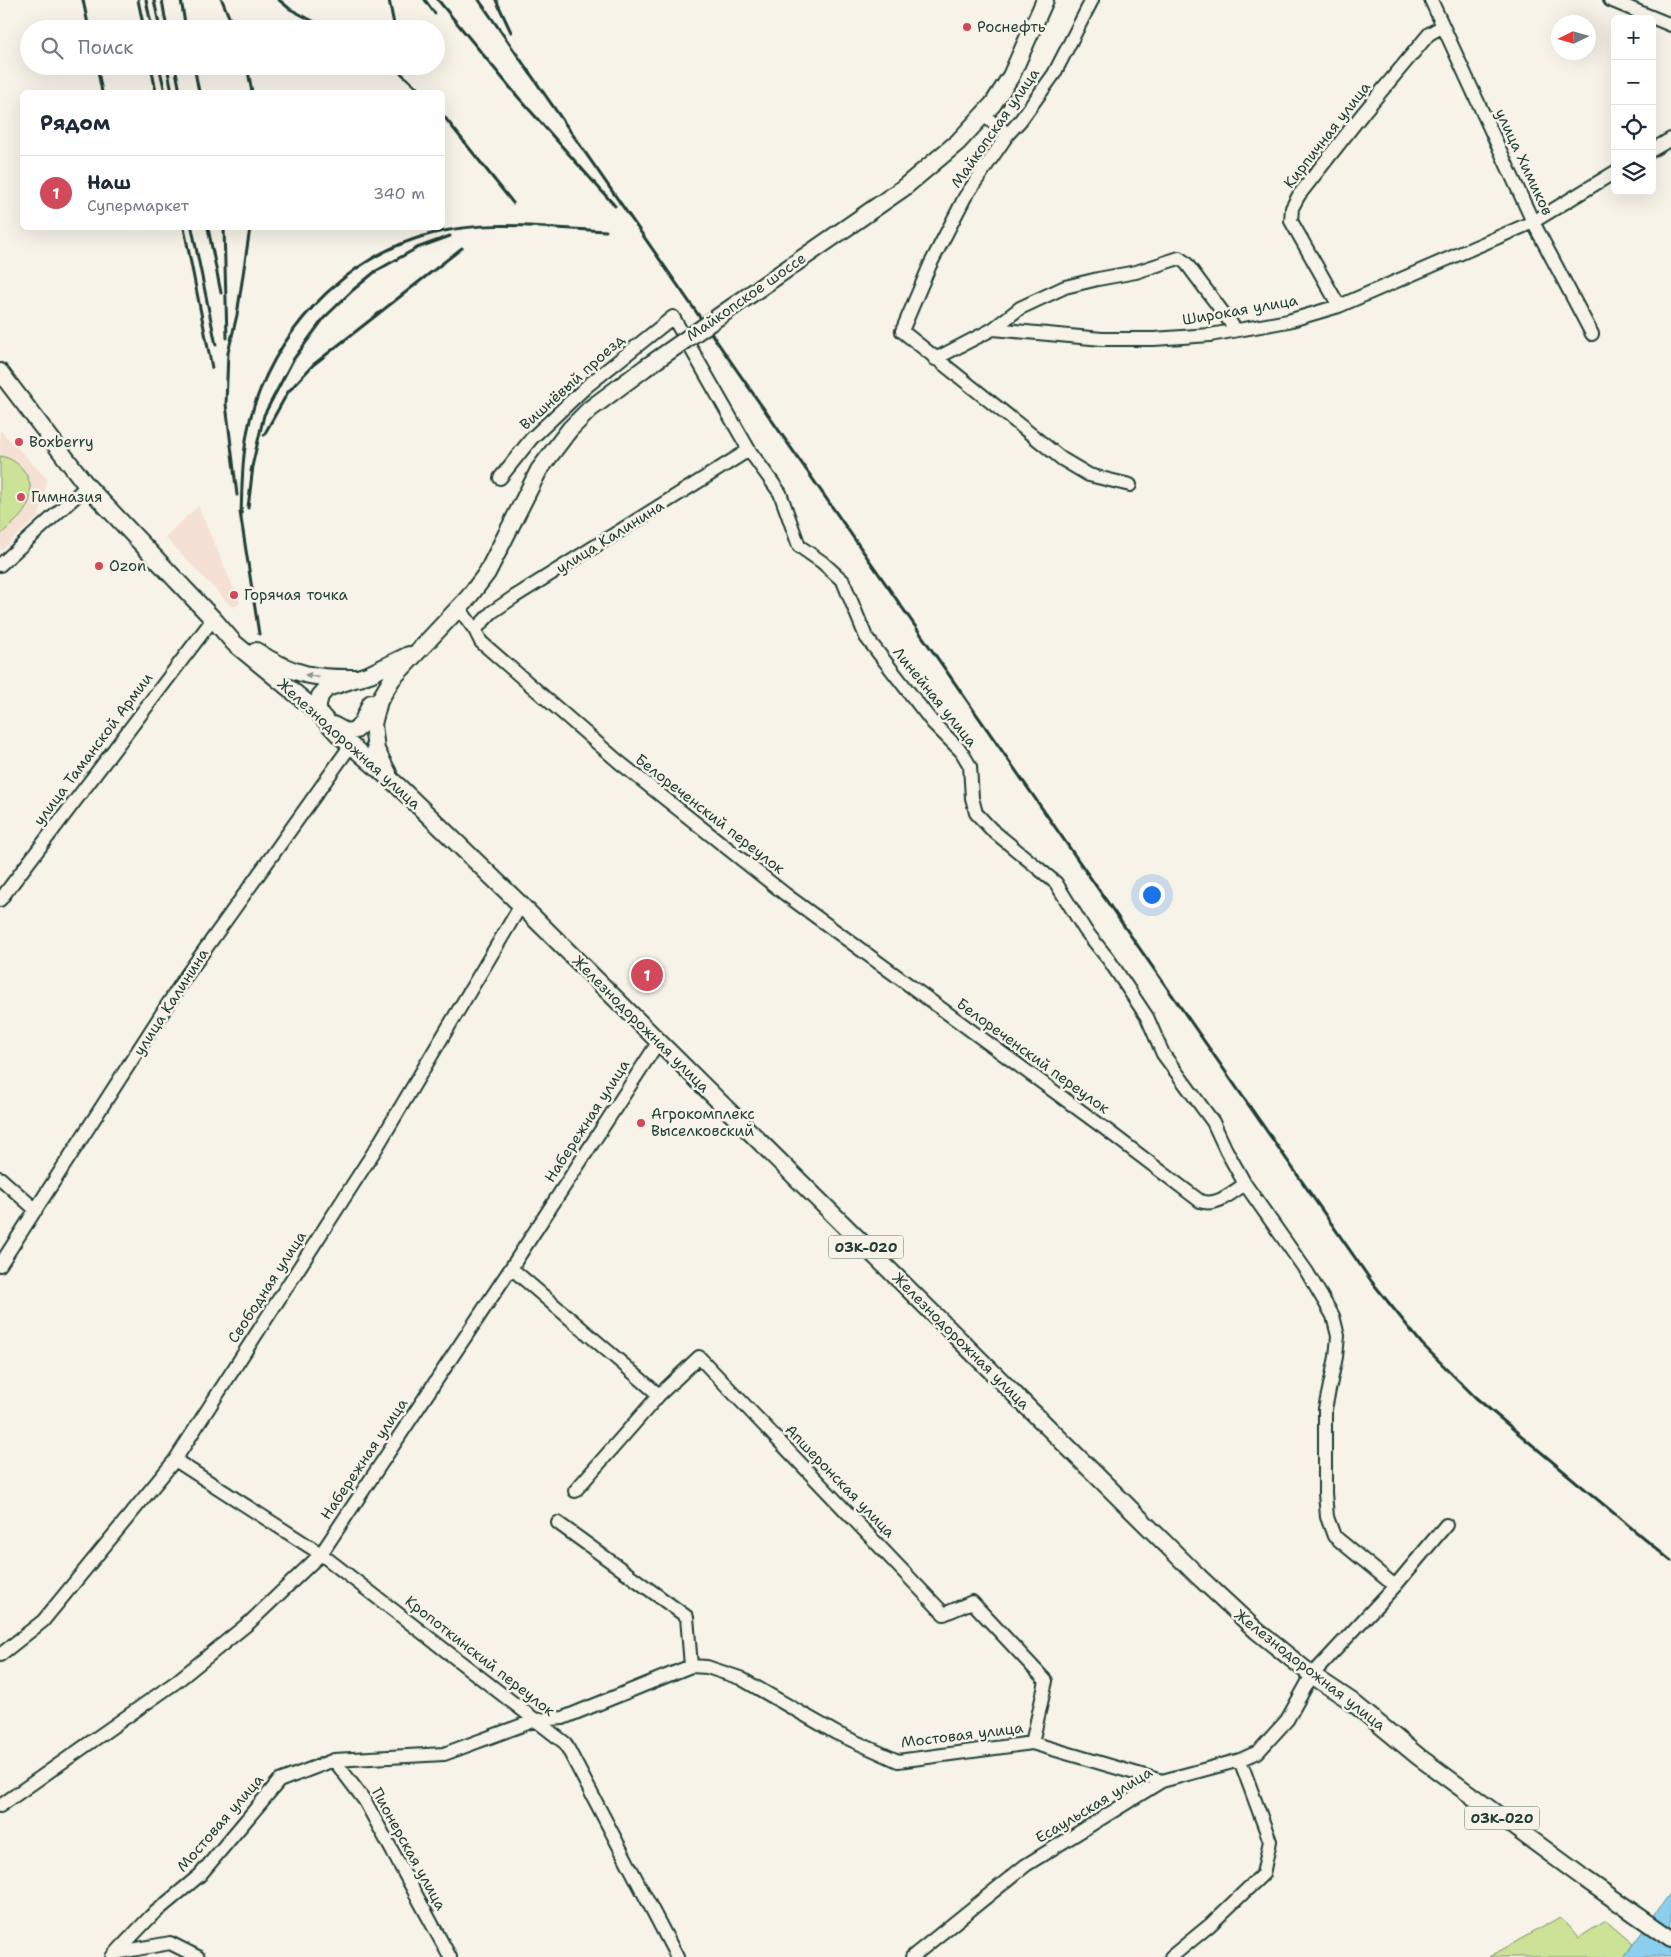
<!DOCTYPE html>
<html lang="ru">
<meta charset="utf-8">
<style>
:root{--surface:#fff;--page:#f2f2f3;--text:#1f2937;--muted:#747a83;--line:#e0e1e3;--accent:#d1495b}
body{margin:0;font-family:"Shantell Sans",sans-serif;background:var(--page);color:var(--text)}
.controls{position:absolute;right:15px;top:15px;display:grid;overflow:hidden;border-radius:8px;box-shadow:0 5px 20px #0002}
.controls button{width:45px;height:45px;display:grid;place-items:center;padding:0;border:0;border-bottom:1px solid var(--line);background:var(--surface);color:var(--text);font:25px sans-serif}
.compass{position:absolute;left:1551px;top:15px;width:45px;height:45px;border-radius:50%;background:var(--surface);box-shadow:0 5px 20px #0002;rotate:265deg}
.you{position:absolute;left:1151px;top:894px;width:18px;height:18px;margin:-12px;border:4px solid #fff;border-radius:50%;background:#1a73e8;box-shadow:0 0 0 8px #1a73e833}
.badge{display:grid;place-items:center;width:32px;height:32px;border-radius:50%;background:var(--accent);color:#fff;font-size:16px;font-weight:700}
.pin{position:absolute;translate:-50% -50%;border:2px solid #fff;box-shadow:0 1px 5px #0006}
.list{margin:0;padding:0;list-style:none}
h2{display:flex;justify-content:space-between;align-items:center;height:65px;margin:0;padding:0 20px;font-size:21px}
h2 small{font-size:16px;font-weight:400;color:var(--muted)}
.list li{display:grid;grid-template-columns:32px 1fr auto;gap:15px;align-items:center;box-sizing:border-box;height:75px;padding:0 20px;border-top:1px solid var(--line)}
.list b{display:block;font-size:19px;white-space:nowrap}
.list p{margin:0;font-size:16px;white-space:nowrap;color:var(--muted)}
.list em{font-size:16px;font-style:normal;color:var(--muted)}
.icon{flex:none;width:28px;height:28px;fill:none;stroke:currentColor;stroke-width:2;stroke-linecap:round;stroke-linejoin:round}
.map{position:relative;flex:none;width:1671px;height:1957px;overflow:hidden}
.search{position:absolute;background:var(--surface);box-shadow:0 5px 20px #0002;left:20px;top:20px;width:425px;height:55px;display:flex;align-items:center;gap:12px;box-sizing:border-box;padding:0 18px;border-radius:28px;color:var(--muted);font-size:19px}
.panel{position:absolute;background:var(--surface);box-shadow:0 5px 20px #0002;left:20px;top:90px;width:425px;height:140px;border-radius:8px}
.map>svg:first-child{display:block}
</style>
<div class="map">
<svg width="1671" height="1957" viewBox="0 0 1671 1957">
<rect width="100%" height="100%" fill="#f7f3e8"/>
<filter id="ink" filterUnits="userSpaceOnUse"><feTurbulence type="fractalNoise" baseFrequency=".02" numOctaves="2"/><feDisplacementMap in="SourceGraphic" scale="10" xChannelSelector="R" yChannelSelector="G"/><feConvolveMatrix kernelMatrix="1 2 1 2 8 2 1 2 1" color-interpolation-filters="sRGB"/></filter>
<g filter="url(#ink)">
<path fill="#f4e0d4" d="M 0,430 L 47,479 L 39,516 L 0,551 Z
M 198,506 L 240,603 L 233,608 L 165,537 Z"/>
<path fill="#cce297" stroke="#769066" d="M 0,456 C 25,460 39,488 25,510 C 19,520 8,527 0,535 Z
M 1560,1917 L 1578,1938 L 1606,1921 L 1633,1944 L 1624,1957 L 1489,1957 Z"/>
<path fill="#8bceed" stroke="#6094a3" d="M 1671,1892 L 1671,1957 L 1624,1957 Z"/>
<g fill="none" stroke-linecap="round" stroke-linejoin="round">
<defs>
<path id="minor" d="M 1092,0 L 1054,74 L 1020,121 L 1008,134 L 965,197 L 930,265 L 902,331 L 1062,459 L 1089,475 L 1130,485
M 1431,0 L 1533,222 L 1592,334
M 1610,0 L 1671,25
M 983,115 L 1008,134
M 1652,150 L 1671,139
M 1339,306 L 1291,221 L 1292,208 L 1299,195 L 1364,112 L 1429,34 L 1443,26
M 993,329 L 1020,308 L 1065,287 L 1098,279 L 1136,272 L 1179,258 L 1186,263 L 1236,330
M 935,359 L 993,329 L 1102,339 L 1154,339 L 1210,335 L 1288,321 L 1339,306 L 1533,222 L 1615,172
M 500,478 L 531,439 L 587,386 L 673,317 L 749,450 L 780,493 L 799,546 L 822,562 L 843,581 L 866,637 L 933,723 L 961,751 L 970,766 L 972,798 L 976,813 L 991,829 L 1056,883 L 1085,930 L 1109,960 L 1147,1017 L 1163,1054 L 1213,1122 L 1226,1150 L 1245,1184 L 1307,1272 L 1333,1316 L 1338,1336 L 1336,1357 L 1325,1409 L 1325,1493 L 1327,1517 L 1334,1536 L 1395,1586
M 0,565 L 87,486
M 459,608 L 475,630 L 481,642 L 619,762 L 785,894 L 1104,1128 L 1200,1201 C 1217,1207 1231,1193 1245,1184
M 475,630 L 492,612 L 514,597 L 749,450
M 0,900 L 213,619
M 0,1178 L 36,1210
M 0,1265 L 186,976 L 351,745
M 511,1268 L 659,1395
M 175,1460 L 321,1554 L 565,1743 L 677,1957
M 575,1491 L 659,1395 L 699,1357 L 944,1614 L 972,1602 L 1046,1681 L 1032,1743
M 558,1523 L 687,1617 L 691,1666
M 0,1655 L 43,1621 L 175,1460 L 377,1147 L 521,905
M 334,1760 L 365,1801 L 450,1957
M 0,1806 L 176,1682 L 250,1622 L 321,1554 L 511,1268 L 659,1041
M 115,1953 L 170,1943 L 198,1957
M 112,1957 L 151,1916 L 200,1875 L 279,1781 L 334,1760 L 444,1754 L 536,1720 L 563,1718 L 691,1666 L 707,1667 L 740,1678 L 836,1733 L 898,1761 L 1032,1743 L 1162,1781
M 912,1957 L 1026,1865 L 1162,1781 L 1240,1760 L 1258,1752 L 1287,1720 L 1312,1675 L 1395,1586 L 1446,1525
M 1171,1957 L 1210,1925 L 1263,1874 L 1270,1841 L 1240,1760"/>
<path id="major" d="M 751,294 L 902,189 L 958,142 L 993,104 L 1011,76 L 1045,0
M 0,372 L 87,486 L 215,621 L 234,643 L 318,712 L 339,735 L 398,786 L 521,905 L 1199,1577 L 1257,1631 L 1312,1675 L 1351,1701 L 1419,1757 L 1585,1879 L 1671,1939
M 256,651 C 294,676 316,679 360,678
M 318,712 L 318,704 L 320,696 L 327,688 L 370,674 L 409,655
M 333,725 L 346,732 L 356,730 L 362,723 L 371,703
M 388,773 L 376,750 L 373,724 L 379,701 L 392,679 L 468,598 L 487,573 L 539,470 L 570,429 L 590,409 L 645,368"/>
</defs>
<use href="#minor" stroke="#1f3d34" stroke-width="16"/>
<use href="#major" stroke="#1f3d34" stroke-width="20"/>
<use href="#minor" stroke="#f7f3e8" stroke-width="12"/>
<use href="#major" stroke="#f7f3e8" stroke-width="16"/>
<path stroke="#1f3d34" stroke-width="3" d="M 83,0 L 89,29
M 138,0 L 144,29
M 146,0 L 152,29
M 154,0 L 160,29
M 162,0 L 167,29
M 181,0 L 186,29
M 222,0 L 234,29
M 279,0 L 290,9 L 328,29
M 389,0 L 395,29
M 425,0 L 435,14
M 438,0 L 518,97 L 615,206
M 479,0 L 1372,1282 L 1422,1344 L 1475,1397 L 1671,1561
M 496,0 L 511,32
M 97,66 L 102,92
M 151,66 L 156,92
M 159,66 L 165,92
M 167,66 L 172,92
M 175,66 L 180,92
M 194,66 L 199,92
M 247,66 L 252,92
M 393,66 L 422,92
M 442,114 L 513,203
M 539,227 L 606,231
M 184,228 L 212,368
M 192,228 L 216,345
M 208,228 L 221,293
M 224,228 L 227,338
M 264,435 L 288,392 L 313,365 L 462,248
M 251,471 L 264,415 L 293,360 L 324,318 L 353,290 L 376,271 L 417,248 L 450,236
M 237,495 L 226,404 L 228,353 L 237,315 L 250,228
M 248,508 L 253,466
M 240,512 L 259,634
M 241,519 C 242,481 242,442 254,406 C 283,321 354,249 444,231 C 478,224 512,225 546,227"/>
<defs>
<path id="major-bridge" d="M 645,368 L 751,294"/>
</defs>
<use href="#major-bridge" stroke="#1f3d34" stroke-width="20" stroke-linecap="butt"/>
<use href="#major-bridge" stroke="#f7f3e8" stroke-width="16"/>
</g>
<defs><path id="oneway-solid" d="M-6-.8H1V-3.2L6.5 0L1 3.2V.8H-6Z" transform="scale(1.25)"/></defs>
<use fill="#8b988e" href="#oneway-solid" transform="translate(312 676) rotate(-170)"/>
</g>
<g fill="#d1495b" stroke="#f7f3e8" stroke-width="2">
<circle cx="967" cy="27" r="5"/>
<circle cx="19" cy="442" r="5"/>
<circle cx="21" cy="497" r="5"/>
<circle cx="99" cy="566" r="5"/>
<circle cx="234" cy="595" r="5"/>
<circle cx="641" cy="1123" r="5"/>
</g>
<g text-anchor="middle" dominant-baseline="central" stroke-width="5" stroke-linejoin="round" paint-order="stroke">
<g fill="#f7f3e8" stroke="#60746a" stroke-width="1">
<rect x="828.5" y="1235.5" width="75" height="23" rx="4"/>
<rect x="1464.5" y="1806.5" width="75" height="23" rx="4"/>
</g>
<g font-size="14" font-weight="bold" fill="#1f3d34">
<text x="866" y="1247">03К-020</text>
<text x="1502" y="1818">03К-020</text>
</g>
<g font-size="15" fill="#1f3d34" stroke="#f7f3e8" text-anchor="start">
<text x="977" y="27">Роснефть</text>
<text x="29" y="442">Boxberry</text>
<text x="31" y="497">Гимназия</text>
<text x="109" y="566">Ozon</text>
<text x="244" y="595">Горячая точка</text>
<text x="651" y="1114">Агрокомплекс<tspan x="651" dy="17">Выселковский</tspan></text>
</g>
<g font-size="15" fill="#1f3d34" stroke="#f7f3e8">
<text transform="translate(995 128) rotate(-55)">Майкопская улица</text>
<text transform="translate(1327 135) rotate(-52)">Кирпичная улица</text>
<text transform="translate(1524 162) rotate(65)">улица Химиков</text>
<text transform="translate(746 297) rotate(-35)">Майкопское шоссе</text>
<text transform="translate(1240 310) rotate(-10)">Широкая улица</text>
<text transform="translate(572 382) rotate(-42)">Вишнёвый проезд</text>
<text transform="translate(610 537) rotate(-32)">улица Калинина</text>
<text transform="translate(935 697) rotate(51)">Линейная улица</text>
<text transform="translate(349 744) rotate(42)">Железнодорожная улица</text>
<text transform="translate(93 749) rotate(-53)">улица Таманской Армии</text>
<text transform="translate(710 814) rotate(38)">Белореченский переулок</text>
<text transform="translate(171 1002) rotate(-57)">улица Калинина</text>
<text transform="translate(641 1024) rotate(45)">Железнодорожная улица</text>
<text transform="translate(1033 1056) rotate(36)">Белореченский переулок</text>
<text transform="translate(587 1121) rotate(-57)">Набережная улица</text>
<text transform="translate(267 1287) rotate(-57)">Свободная улица</text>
<text transform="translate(961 1341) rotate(45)">Железнодорожная улица</text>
<text transform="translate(364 1459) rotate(-56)">Набережная улица</text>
<text transform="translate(840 1481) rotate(46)">Апшеронская улица</text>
<text transform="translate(480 1656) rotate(38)">Кропоткинский переулок</text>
<text transform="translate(1310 1670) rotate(38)">Железнодорожная улица</text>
<text transform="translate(962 1735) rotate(-7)">Мостовая улица</text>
<text transform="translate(1094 1805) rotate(-31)">Есаульская улица</text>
<text transform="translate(220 1823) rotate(-49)">Мостовая улица</text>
<text transform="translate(409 1849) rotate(61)">Пионерская улица</text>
</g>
</g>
</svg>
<div class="controls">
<button>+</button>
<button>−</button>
<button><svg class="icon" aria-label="locate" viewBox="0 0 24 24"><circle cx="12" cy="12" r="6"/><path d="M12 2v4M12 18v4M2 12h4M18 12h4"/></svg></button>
<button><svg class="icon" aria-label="layers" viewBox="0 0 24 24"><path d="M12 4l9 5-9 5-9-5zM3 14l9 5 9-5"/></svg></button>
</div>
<svg class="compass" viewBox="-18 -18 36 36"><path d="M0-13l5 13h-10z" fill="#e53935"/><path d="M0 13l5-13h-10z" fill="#747a83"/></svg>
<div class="you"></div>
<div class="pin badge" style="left:647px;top:975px">1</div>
<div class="search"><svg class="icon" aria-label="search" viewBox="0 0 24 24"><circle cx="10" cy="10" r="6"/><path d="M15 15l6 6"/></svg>Поиск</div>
<section class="panel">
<h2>Рядом<small></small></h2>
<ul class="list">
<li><span class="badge">1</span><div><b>Наш</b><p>Супермаркет</p></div><em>340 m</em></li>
</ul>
</section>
</div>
